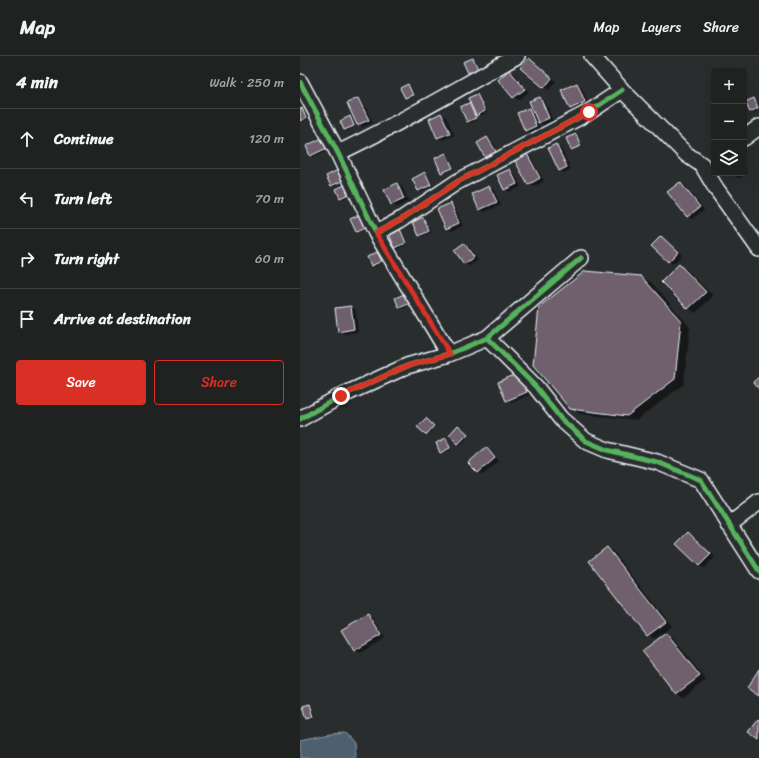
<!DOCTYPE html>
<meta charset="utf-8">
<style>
:root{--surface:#202222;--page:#2d2f2f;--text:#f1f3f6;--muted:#a2a4a5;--line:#3d3f40;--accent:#d93025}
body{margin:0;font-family:Sriracha,sans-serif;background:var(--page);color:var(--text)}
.controls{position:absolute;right:12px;top:12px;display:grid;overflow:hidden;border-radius:4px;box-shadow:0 4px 16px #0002}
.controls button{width:36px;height:36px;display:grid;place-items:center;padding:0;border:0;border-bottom:1px solid var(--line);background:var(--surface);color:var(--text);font:20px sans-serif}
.stop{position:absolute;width:12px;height:12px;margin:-9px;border:3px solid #d93025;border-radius:50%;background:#fff}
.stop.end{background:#d93025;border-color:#fff;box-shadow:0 1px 4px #0008}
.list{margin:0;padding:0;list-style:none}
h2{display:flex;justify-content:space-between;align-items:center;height:52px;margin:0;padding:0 16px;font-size:17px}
h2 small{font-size:13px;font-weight:400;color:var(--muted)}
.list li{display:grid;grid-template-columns:26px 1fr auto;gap:12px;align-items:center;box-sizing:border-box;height:60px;padding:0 16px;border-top:1px solid var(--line)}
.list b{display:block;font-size:15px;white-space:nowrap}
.list em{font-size:13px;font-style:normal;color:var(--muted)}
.actions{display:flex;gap:8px;padding:12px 16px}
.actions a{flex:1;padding:9px 0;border:1px solid var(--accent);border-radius:4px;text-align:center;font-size:14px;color:var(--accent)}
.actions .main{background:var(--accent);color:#fff}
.icon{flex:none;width:22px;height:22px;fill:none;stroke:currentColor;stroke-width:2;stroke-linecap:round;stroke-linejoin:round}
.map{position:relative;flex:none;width:459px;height:702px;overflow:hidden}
header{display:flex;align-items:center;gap:24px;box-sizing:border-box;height:56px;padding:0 20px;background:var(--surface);border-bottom:1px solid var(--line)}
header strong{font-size:19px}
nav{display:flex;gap:22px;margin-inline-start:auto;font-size:14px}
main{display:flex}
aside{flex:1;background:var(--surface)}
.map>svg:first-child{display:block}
</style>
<header>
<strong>Map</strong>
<nav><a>Map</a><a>Layers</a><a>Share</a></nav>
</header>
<main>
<aside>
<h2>4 min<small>Walk · 250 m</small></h2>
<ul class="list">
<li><svg class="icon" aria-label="ahead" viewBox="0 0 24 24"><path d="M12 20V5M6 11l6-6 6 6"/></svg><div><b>Continue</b></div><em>120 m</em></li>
<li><svg class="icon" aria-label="left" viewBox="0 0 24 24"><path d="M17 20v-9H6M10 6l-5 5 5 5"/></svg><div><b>Turn left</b></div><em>70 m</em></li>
<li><svg class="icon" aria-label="right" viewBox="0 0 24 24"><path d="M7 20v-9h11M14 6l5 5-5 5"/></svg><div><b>Turn right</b></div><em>60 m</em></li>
<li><svg class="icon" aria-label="arrive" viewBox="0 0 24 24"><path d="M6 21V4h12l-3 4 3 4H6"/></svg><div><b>Arrive at destination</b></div></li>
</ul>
<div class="actions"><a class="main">Save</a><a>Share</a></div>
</aside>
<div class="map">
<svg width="459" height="702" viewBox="0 0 459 702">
<rect width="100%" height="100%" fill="#2a2d2e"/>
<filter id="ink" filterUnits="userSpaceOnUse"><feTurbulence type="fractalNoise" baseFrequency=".025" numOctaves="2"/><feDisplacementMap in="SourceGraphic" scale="8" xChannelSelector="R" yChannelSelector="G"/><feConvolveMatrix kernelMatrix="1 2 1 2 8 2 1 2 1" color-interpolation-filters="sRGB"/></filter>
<g filter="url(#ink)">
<path fill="#4e6070" stroke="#8c9aa6" d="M 45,677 L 54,687 L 55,702 L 0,702 L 0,684 L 31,678 Z"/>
<path fill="#0007" d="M 173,3 L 175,4 L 179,14 L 171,18 L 169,17 L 165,7 Z
M 229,3 L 256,25 L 249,34 L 244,31 Z
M 210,16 L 214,18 L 229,36 L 219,44 L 214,41 L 200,24 Z
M 277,28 L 281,31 L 289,48 L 276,55 L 271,52 Z
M 108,29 L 110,30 L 115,40 L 108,43 L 106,42 L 101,32 Z
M 177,39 L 179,40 L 187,57 L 179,60 L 177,59 Z
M 240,42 L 245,45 L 253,65 L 243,69 L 237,65 L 240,72 L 230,77 L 226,74 L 229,54 L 235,57 Z
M 58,43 L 63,46 L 73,67 L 63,71 L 58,68 Z
M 454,43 L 456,45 L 459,54 L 453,57 L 451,56 Z
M 169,48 L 171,50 L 177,64 L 170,67 L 168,66 L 161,52 Z
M 2,53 L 4,55 L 8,63 L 0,67 L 0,54 Z
M 141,59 L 146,61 L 154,79 L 143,84 L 138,82 L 130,64 Z
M 49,62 L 51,63 L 55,71 L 47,75 L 45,74 Z
M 276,79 L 278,80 L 282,91 L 274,94 L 272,93 Z
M 187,82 L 192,85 L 201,100 L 187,102 Z
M 22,84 L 28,94 L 13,101 L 11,99 Z
M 256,89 L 261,92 L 271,114 L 264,117 L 259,114 Z
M 226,97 L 230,100 L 244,125 L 233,131 L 229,128 Z
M 146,98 L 148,99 L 154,113 L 144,117 L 142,116 Z
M 444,111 L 447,118 L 438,122 L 434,119 L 432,117 L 444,117 Z
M 210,114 L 214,117 L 221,131 L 209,136 L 205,133 Z
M 40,116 L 45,125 L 34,131 L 32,130 L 27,120 Z
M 125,118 L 127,119 L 133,130 L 121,136 L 119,134 Z
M 380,127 L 385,129 L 404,154 L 392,163 L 388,160 L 368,136 Z
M 97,128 L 102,131 L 109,145 L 97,151 L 92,148 Z
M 48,130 L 52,138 L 43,143 L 41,141 Z
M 189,131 L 194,134 L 201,149 L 185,156 L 180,153 Z
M 151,148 L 155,151 L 163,170 L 152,175 L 147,173 L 139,154 Z
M 65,160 L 70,171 L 59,176 L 57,175 Z
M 123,162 L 125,164 L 131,176 L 122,181 L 120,179 Z
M 100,175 L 102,176 L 108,189 L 98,193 L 96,192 L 90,179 Z
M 361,181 L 382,199 L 373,208 L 353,190 Z
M 164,188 L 169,191 L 178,204 L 169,210 L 164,207 Z
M 77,197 L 79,198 L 83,206 L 74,211 L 72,210 Z
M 379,209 L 386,213 L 413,240 L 396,257 L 389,253 L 362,226 Z
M 341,221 L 351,226 L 390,271 L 384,328 L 337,364 L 280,358 L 271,352 Z
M 96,243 L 114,247 L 102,253 L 100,251 Z
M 51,251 L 56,254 L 58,276 L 44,278 L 39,275 L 36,253 Z
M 223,320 L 231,338 L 212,347 L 207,344 Z
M 128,365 L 135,371 L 128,379 L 126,378 Z
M 159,370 L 169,379 L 161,388 L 150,379 Z
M 145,383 L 147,385 L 151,394 L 143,397 L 141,396 Z
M 186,392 L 190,395 L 199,405 L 183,419 L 178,417 L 170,407 Z
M 388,477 L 393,479 L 415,501 L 404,512 L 399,510 Z
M 307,492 L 314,496 L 372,570 L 355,583 L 348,579 Z
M 68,559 L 73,562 L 85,582 L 60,597 L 55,594 L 43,574 Z
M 366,578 L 373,582 L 406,624 L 383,642 L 376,637 Z
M 10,649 L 12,650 L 16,662 L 10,664 L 8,662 Z"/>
<path fill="#6f606e" stroke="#e8f1f8" d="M 173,2 L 178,13 L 168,17 L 163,6 Z
M 229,2 L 252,22 L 244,32 L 220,12 Z
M 209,14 L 225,33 L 213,42 L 198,24 Z
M 277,27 L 285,46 L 270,53 L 261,34 Z
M 108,28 L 113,39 L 105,42 L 100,32 Z
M 177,38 L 185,55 L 176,60 L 168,42 Z
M 240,41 L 249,62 L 238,67 L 229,45 Z
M 58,42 L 69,64 L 57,69 L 47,47 Z
M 454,42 L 458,52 L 450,56 L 445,46 Z
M 169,47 L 176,62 L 167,66 L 160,51 Z
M 2,52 L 6,62 L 0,65 L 0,53 Z
M 229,52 L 236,70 L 225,75 L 217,57 Z
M 141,57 L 150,77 L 137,82 L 129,63 Z
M 50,60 L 54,70 L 44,74 L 40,65 Z
M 276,78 L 281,90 L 271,94 L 266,82 Z
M 187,81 L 197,97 L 186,103 L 177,87 Z
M 22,82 L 27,92 L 10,100 L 6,90 Z
M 256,88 L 267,111 L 259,115 L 248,92 Z
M 226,96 L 240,122 L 228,129 L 214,103 Z
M 146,97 L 153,112 L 141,117 L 135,102 Z
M 210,113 L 217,128 L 204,134 L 197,119 Z
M 38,114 L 44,124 L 31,130 L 26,120 Z
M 125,116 L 131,129 L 118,135 L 112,123 Z
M 380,126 L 400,151 L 387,161 L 367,136 Z
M 97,127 L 104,143 L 91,149 L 84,134 Z
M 47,128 L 51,137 L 40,142 L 36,133 Z
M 189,130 L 197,146 L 179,154 L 172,138 Z
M 151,147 L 159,167 L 146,173 L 137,153 Z
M 63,157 L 69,170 L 56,176 L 50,163 Z
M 123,161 L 129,175 L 119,180 L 113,166 Z
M 100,173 L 106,187 L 95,192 L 89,178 Z
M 361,180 L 378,196 L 368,206 L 351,190 Z
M 164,187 L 174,201 L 164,208 L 154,194 Z
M 77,196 L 82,205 L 71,210 L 67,201 Z
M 379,208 L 406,236 L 388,253 L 361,226 Z
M 285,215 L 341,220 L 381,265 L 375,323 L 327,360 L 270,353 L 233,309 L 239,251 Z
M 109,236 L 113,246 L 99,252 L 95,242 Z
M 51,250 L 54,273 L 38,276 L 35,252 Z
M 218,317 L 227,336 L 206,345 L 198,326 Z
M 459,321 L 459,333 L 453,326 Z
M 126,362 L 134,370 L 126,379 L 117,371 Z
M 158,369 L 168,378 L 158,388 L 149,379 Z
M 146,382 L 150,392 L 140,397 L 136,387 Z
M 186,391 L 195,402 L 178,417 L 168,407 Z
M 388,476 L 411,498 L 399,510 L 376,488 Z
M 307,491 L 366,566 L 347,580 L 289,505 Z
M 68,558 L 81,579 L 54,595 L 41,574 Z
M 366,577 L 400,620 L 376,638 L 342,595 Z
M 459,613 L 459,640 L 447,632 Z
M 10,648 L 14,661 L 7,663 L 3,650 Z
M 458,663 L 459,664 L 459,684 L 448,676 Z"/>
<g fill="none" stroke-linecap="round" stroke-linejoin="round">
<defs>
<path id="minor" d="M 292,0 L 322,34 L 386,98 L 402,109 L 415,131 L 459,193
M 0,26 L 38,97 L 76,177 L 100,164 L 157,126 L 289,56 L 322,34
M 444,82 L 459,71
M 38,97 C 100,68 157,33 217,0
M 76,177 L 149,298
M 187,282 L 236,331 L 261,363 L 286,385 L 307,394 L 357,406 L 401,424 L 459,515
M 0,363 L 41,340 L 107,310 L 149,298 L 187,282 L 281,202
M 429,469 L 459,446"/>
</defs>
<use href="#minor" stroke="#e8f1f8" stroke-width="18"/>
<use href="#minor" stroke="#2a2d2e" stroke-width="15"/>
<defs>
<path id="cycleway" d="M 0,26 L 38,97 L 76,177 L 100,164 L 157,126 L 289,56 L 322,34
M 187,282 L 236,331 L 261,363 L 286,385 L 307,394 L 357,406 L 401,424 L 459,515
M 0,363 L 41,340 L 107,310 L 149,298 L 187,282 L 281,202"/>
</defs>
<use href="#cycleway" stroke="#2a2d2e" stroke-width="8"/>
<use href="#cycleway" stroke="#56b35d" stroke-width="5"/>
</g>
</g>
<g fill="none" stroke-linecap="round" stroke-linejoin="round" filter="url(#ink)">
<path stroke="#d93025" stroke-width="5" d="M 41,340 L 107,310 L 150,298 L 76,177 L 100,164 L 157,126 L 289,56"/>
</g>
</svg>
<div class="controls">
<button>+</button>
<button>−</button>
<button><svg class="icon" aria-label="layers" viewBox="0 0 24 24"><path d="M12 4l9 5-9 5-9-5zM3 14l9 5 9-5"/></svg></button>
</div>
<div class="stop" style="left:289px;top:56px"></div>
<div class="stop end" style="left:41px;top:340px"></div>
</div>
</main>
